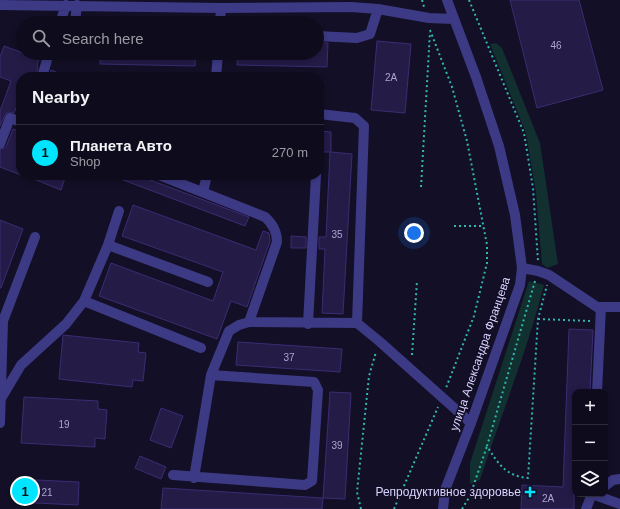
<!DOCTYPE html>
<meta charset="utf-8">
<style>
:root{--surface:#0e0b1c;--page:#171425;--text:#f1f3f6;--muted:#9b9ba3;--line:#2e2b3b;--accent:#00e5ff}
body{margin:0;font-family:Arial,sans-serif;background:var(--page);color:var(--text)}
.controls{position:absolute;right:12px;bottom:12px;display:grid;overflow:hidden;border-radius:8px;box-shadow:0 2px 6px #0003}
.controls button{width:36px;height:36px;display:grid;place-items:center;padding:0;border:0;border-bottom:1px solid var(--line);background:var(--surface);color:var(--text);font:20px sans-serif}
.you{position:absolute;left:414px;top:233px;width:14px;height:14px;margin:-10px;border:3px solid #fff;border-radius:50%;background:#1a73e8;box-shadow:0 0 0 6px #1a73e833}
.badge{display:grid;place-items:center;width:26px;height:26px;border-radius:50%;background:var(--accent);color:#111;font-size:13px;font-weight:700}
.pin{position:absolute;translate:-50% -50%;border:2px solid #fff;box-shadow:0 1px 4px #0006}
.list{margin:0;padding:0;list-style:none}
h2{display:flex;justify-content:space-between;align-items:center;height:52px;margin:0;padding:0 16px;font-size:17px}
h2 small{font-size:13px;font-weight:400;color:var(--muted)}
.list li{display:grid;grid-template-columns:26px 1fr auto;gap:12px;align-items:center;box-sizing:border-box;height:56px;padding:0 16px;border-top:1px solid var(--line)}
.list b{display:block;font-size:15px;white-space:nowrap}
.list p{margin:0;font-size:13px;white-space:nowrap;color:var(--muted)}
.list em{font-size:13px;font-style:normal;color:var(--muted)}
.icon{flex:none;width:22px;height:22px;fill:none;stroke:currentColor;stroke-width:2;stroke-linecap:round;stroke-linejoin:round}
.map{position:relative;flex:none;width:620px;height:509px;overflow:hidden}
.search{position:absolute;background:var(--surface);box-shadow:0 2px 6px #0003;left:16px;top:16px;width:308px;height:44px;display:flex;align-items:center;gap:10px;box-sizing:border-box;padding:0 14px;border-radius:22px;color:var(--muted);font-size:15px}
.panel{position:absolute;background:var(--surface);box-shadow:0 2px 6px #0003;left:16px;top:72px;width:308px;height:108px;border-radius:16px}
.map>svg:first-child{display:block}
</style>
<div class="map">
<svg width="620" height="509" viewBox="0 0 620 509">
<rect width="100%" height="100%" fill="#130f26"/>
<path fill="#12302f" d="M 496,43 L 502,48 L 540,143 L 558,264 L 547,268 L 542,264 L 536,193 L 526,133 L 490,44 Z
M 529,281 L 544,285 C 527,352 501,415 480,480 L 470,484 L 470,463 Z"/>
<path fill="#241b47" stroke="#3b2d73" d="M 510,0 L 579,0 L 603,90 L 537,108 Z
M 377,41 L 411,44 L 405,113 L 371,110 Z
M 317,43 L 328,43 L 327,67 L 237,65 L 238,53 L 317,53 Z
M 4,46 L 23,53 L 41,53 L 37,65 L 38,66 L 36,77 L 21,77 L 21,110 L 16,108 L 14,113 L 6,113 L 0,126 L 0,111 L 11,81 L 0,77 L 0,57 Z
M 100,53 L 196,53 L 195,66 L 100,64 Z
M 51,70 L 66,76 L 66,77 L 49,77 Z
M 13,129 L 21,132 L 21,175 L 0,167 L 0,150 L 6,147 Z
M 319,131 L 331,132 L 331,152 L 352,154 L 343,314 L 322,313 L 325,249 L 319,249 L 319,237 L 326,237 L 330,152 L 319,152 Z
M 24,175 L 66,175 L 61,190 Z
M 110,175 L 137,175 L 249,217 L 245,226 Z
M 133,205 L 256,250 L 263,231 L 269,233 L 270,241 L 247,307 L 231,301 L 217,339 L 99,296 L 111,263 L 213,301 L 223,272 L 122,236 Z
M 0,220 L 23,229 L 1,288 L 0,288 Z
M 291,236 L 306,237 L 306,248 L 291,248 Z
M 569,329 L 593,330 L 590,392 L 575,392 L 574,509 L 521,509 L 522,485 L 563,487 Z
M 63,335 L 139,343 L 138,352 L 146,353 L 143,381 L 133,380 L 132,387 L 59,379 Z
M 238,342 L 342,349 L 340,372 L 236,365 Z
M 330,392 L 351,393 L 345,499 L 323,498 Z
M 24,397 L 98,401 L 98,409 L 107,410 L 105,439 L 95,438 L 95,447 L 21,443 Z
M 161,408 L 183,416 L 171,448 L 150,440 Z
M 140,456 L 166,467 L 161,479 L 135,468 Z
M 16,479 L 79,482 L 78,505 L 15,502 Z
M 163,488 L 323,498 L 322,509 L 161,509 Z"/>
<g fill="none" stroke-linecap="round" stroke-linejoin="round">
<path stroke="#2fb8b0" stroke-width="2" stroke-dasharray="2 3" stroke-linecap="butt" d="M 422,0 L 424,7
M 469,0 L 524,133 L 533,188 L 538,261
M 430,30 L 452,87 L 467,141 L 487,245 L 487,263 L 474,316 L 446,388
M 421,187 L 430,32
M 454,226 L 483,226
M 535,281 L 487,446 C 498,464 506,476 528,478 L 538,319 L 547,285
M 538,319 L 590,321
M 412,355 L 417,281
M 361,509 L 357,492 L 369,376 L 376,352
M 394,509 L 438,407
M 462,509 L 470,496 L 487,446"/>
<path stroke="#3d3a85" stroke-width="10" d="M 0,5 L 221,8 L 351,7 L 378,9 L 429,18 L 453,19
M 60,23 L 66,5
M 75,23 L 77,5
M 220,23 L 221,8
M 317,36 L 357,38 L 370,34 L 378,9
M 42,77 L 49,53
M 216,77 L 218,53
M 319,114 L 355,118 L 364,126 L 357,323
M 0,144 L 10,118 L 21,122
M 159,175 L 265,217 C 273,224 277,231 277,242 L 249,322
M 203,192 L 207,175
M 108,245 L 208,282
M 522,268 L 538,271 L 549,275 L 597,307 L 620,307
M 84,301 L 201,348
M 308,324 L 316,175
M 597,392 L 601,307
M 2,397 L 21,365 L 66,324 L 84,301 L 108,245 L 119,211
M 0,423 L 3,321 L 35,237
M 173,475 L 305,485 L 312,481 L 318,390 L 314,382 L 211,375
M 194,478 L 211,375 L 229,331 L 239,325 L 249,322 L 357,323 L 379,341 L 471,423
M 605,486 L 613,480 L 620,479
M 592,494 L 620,504
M 443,509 L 445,490 L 471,423 L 520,285 L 522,268 L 515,215 L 499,146 L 476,77 L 447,0
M 586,509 L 592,494"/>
</g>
<path fill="#00e5ff" stroke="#130f26" stroke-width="1.5" d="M528 486h4v4h4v4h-4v4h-4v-4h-4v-4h4z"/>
<g text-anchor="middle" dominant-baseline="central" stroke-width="3" stroke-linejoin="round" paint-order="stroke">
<g font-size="10" fill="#aca6d1">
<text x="556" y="45">46</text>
<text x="391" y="77">2А</text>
<text x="337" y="234">35</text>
<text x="289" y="357">37</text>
<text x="64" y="424">19</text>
<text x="337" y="445">39</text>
<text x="47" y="492">21</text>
<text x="548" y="498">2А</text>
</g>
<g font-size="12" fill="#d9d4ff" stroke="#130f26">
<text transform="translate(480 354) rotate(-71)">улица Александра Францева</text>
</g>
<g font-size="12" fill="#d9d4ff" stroke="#130f26" text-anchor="end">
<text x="521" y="492">Репродуктивное здоровье</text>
</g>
</g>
</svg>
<div class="controls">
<button>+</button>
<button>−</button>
<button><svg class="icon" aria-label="layers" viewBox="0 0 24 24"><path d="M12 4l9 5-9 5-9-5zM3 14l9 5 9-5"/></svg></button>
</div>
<div class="you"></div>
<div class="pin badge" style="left:25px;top:491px">1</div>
<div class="search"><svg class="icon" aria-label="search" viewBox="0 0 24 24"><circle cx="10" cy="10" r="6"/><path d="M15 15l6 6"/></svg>Search here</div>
<section class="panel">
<h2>Nearby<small></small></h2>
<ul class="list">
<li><span class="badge">1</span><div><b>Планета Авто</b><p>Shop</p></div><em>270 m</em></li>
</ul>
</section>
</div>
